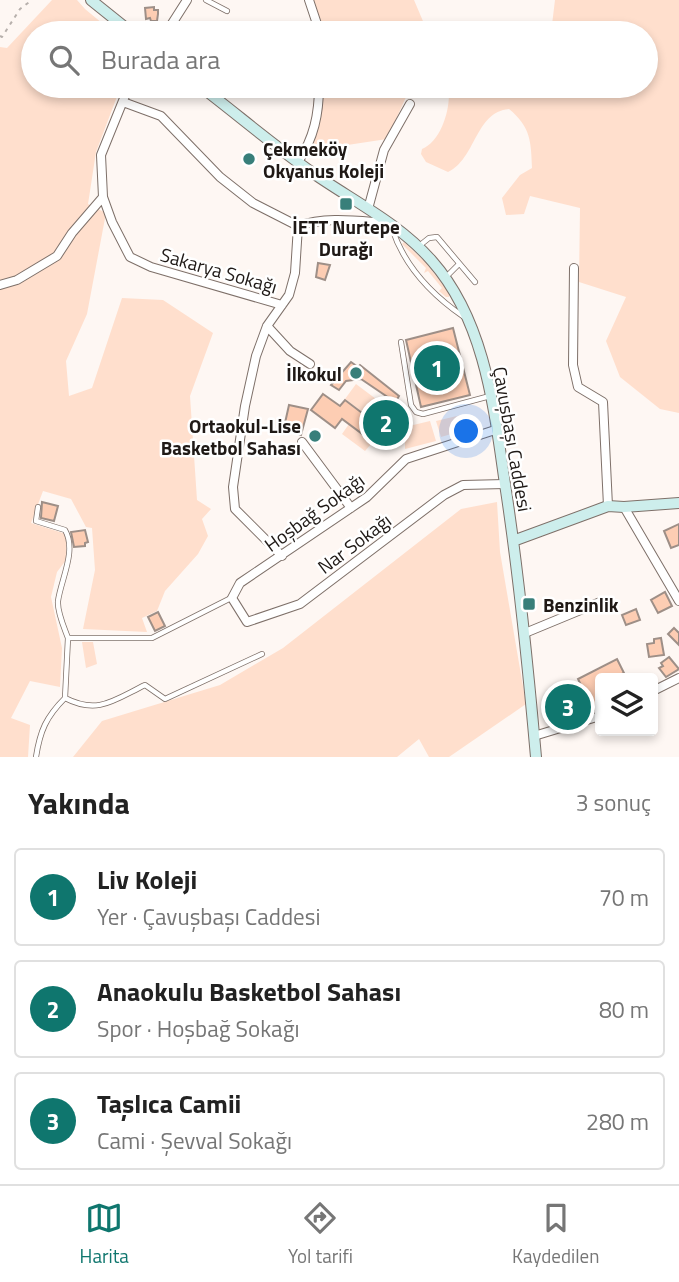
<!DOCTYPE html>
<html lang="tr">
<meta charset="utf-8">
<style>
:root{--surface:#fff;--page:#f6f6f6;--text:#222;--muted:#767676;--line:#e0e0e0;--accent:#0f766e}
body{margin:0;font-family:"Titillium Web",sans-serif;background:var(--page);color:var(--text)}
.controls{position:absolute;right:21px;bottom:21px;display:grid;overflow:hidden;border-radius:7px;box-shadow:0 4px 10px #0003}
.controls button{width:63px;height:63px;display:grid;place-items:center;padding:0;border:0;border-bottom:2px solid var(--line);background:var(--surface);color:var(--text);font:35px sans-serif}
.you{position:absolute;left:467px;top:432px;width:24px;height:24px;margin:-18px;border:5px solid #fff;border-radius:50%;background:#1a73e8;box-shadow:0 0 0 10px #1a73e833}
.badge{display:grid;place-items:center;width:46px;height:46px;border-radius:50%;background:var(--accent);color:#fff;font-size:23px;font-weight:700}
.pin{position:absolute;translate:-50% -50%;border:4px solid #fff;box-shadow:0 2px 7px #0006}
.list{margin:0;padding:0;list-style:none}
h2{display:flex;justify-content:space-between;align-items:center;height:91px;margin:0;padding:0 28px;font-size:30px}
h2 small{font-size:23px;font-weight:400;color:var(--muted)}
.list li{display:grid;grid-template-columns:46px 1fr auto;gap:21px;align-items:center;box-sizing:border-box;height:98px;margin:0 14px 14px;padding:0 14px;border:2px solid var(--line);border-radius:7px}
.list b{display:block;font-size:26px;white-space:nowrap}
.list p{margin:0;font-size:23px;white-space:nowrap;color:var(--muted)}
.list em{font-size:23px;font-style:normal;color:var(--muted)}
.icon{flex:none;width:38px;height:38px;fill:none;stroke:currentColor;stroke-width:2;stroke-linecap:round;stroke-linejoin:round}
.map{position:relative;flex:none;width:679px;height:757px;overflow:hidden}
.search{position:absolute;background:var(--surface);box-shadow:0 4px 10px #0003;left:21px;right:21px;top:21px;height:77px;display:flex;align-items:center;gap:18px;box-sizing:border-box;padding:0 24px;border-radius:38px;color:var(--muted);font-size:26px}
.sheet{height:427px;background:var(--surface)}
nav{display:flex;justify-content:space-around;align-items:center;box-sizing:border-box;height:98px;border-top:2px solid var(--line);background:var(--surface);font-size:19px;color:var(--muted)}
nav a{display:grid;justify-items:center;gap:4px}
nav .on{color:var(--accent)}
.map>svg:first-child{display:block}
</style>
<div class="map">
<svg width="679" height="757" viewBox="0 0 679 757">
<rect width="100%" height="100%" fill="#fef7f3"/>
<path fill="#ffdfcd" d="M 52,0 L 77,0 L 85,9 L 114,33 L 33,33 L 33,86 L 121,86 L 96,152 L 88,204 L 106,213 L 87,314 L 66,361 L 69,396 L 92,388 L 122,298 L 163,300 L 213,333 L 190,396 L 197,500 L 211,509 L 202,519 L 208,536 L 198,554 L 165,591 L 157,611 L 142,618 L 147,632 L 83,629 L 95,570 L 92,528 L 86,527 L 71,499 L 43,491 L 31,523 L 66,534 L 66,560 L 57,572 L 51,597 L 62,648 L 60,687 L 30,681 L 11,718 L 30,725 L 28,757 L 0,757 L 0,47 L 7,48 Z
M 307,0 L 414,0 L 428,33 L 316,33 Z
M 555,0 L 679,0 L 679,413 L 660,409 L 620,377 L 606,341 L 626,297 L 579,282 L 580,208 L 530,196 L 524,214 L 506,215 L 502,198 L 520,175 L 532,168 C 531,142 531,127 509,109 C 475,112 476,159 448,172 L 426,162 L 421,154 L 422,149 C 442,141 452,105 448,86 L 505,86 L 514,91 L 534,86 L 646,86 L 646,33 L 551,33 Z
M 316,86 L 411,86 L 387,139 L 301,152 L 312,123 Z
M 404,242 L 426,263 L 450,294 L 449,297 L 446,297 L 439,291 L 442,288 L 428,271 L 424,273 L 426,268 L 402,244 Z
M 356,384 L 380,402 L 369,417 L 345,399 Z
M 381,411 L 400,423 L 392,435 L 373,423 Z
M 461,415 L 465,430 L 441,437 L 436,421 Z
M 430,421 L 436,441 L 405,449 L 405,427 Z
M 349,424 L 373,442 L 365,451 L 342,434 Z
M 497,502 L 500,552 L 526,704 L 449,757 L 429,757 L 419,739 L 397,757 L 73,757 L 102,721 L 220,685 L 283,648 L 461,509 Z
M 82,642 L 93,642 L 97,664 L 86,668 Z"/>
<path fill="#fdcdb3" stroke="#9e8f87" stroke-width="2" d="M 154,7 L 154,10 L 158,10 L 158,14 L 157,21 L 151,21 L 150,18 L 146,19 L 145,8 Z
M 318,263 L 330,265 L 325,280 L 316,277 Z
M 453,328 L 470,395 L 421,407 L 406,340 Z
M 351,362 L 358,367 L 360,365 L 399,396 L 389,413 L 382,408 L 389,398 L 361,379 L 346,381 L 339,390 L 331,385 Z
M 323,394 L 340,406 L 345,400 L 370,419 L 366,425 L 378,435 L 373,442 L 342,419 L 335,428 L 311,410 Z
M 289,405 L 308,409 L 301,435 L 295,433 L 285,423 Z
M 42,502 L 58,506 L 54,521 L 41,518 Z
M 679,524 L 679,545 L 671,548 L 664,531 Z
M 85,530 L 88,542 L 85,543 L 85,546 L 74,547 L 71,532 Z
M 665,592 L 672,606 L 658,613 L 651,600 Z
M 636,609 L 640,620 L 626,625 L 622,615 Z
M 158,612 L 165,626 L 155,631 L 148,617 Z
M 674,628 L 679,633 L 679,645 L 668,634 Z
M 661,638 L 664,655 L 649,657 L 647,644 L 654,643 L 654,639 Z
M 669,657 L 679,669 L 666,677 L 659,668 L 663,666 L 661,663 Z
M 617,659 L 624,673 L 613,678 L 600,678 L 600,710 L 593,711 L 578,679 Z
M 571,695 L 580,711 L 565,719 L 556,704 Z"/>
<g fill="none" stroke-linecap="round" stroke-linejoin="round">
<defs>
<path id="lane" d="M 206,0 L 227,11
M 392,228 C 404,266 432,295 464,317
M 419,246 L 429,238 L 437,237 L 475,282
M 445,278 L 459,264
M 401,342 L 411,405 L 416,412 L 423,414 L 490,396
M 38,507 L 36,521 L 65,530 C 77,551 61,579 58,601 C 57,612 64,627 68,638
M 231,598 L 152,638 L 68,638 L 65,698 C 98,715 114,700 145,685 L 165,699 L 262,654
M 36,757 C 40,731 46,717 65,698"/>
<path id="street" d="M 309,0 L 320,33
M 166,33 L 187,0
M 123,102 L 161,116 L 220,177 L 253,203 L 298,226
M 298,162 C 314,138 319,114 319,86
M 103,197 L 112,222 L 130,257 L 151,267 L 282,305
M 368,209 L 384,150 L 410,104
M 574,268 L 573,365 L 578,387 L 603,402 L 608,506
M 0,285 L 17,280 L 57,256 L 72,233 L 103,197 L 101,155 L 129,86
M 267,326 L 290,351 L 310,364
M 498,429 L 406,459 L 367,497 L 240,583 L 232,598 L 247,622 L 300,604 L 444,495 L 463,485 L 505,484
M 302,442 L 351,508
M 624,507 L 679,601
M 282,556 L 235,509 L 233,487 L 245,406 L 256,356 L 267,326 L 289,295 L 295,273 L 298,226 C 326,216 358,221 388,223
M 525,633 L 600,602
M 653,691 L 679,678
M 534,736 L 600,716"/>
<path id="secondary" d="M 91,0 L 132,33
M 200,86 C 238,115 274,146 313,173 C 353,201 399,223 432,261 C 485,321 494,408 505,484 C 519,575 528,666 536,757
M 513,541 L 608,506 L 624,507 L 679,503"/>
</defs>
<use href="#lane" stroke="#7e7069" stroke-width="6"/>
<use href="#street" stroke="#7e7069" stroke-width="10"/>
<use href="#secondary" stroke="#7e7069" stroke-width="12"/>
<path stroke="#b7b0ac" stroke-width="2" stroke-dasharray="3.5 5" stroke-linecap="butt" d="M 0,36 L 2,37 L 20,9 L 32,0"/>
<use href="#lane" stroke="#fff" stroke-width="4.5"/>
<use href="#street" stroke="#fff" stroke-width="8"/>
<use href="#secondary" stroke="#cdeeec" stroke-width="10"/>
</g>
<g fill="#387f7a" stroke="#fff" stroke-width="2.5">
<circle cx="249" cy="159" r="7"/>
<rect x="339" y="197" width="14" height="14" rx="3.5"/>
<circle cx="356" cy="373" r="7"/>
<circle cx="315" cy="436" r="7"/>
<rect x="522" y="597" width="14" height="14" rx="3.5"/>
</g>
<g text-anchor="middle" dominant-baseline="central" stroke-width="5" stroke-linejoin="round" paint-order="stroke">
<g font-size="19" font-weight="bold" fill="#1f1916" stroke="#fff" text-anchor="start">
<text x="263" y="148">Çekmeköy<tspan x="263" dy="22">Okyanus Koleji</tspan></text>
<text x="346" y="226" text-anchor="middle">İETT Nurtepe<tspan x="346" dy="22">Durağı</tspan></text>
<text x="342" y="373" text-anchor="end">İlkokul</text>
<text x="301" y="425" text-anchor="end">Ortaokul-Lise<tspan x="301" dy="22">Basketbol Sahası</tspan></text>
<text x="543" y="604">Benzinlik</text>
</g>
<g font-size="19" fill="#1f1916" stroke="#fff">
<text transform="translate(219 270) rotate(16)">Sakarya Sokağı</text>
<text transform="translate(513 439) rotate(80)">Çavuşbaşı Caddesi</text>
<text transform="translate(314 512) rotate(-36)">Hoşbağ Sokağı</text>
<text transform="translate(354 543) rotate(-37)">Nar Sokağı</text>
</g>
</g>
</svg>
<div class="controls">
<button><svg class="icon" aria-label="layers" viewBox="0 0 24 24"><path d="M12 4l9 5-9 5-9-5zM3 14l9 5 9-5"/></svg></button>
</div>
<div class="you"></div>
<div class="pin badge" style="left:437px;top:368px">1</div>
<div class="pin badge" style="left:386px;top:423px">2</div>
<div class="pin badge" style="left:568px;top:707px">3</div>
<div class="search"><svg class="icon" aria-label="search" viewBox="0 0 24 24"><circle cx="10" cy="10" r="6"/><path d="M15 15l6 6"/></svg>Burada ara</div>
</div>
<section class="sheet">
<h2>Yakında<small>3 sonuç</small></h2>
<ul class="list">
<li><span class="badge">1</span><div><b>Liv Koleji</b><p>Yer · Çavuşbaşı Caddesi</p></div><em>70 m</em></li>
<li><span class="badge">2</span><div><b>Anaokulu Basketbol Sahası</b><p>Spor · Hoşbağ Sokağı</p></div><em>80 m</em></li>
<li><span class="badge">3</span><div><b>Taşlıca Camii</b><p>Cami · Şevval Sokağı</p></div><em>280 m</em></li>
</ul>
</section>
<nav>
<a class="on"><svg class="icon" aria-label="map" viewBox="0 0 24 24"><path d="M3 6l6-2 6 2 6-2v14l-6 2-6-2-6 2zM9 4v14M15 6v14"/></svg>Harita</a>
<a><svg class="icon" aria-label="directions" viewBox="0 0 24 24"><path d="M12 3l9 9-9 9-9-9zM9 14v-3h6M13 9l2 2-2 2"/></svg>Yol tarifi</a>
<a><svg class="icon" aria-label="saved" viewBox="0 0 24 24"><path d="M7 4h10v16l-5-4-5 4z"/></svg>Kaydedilen</a>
</nav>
